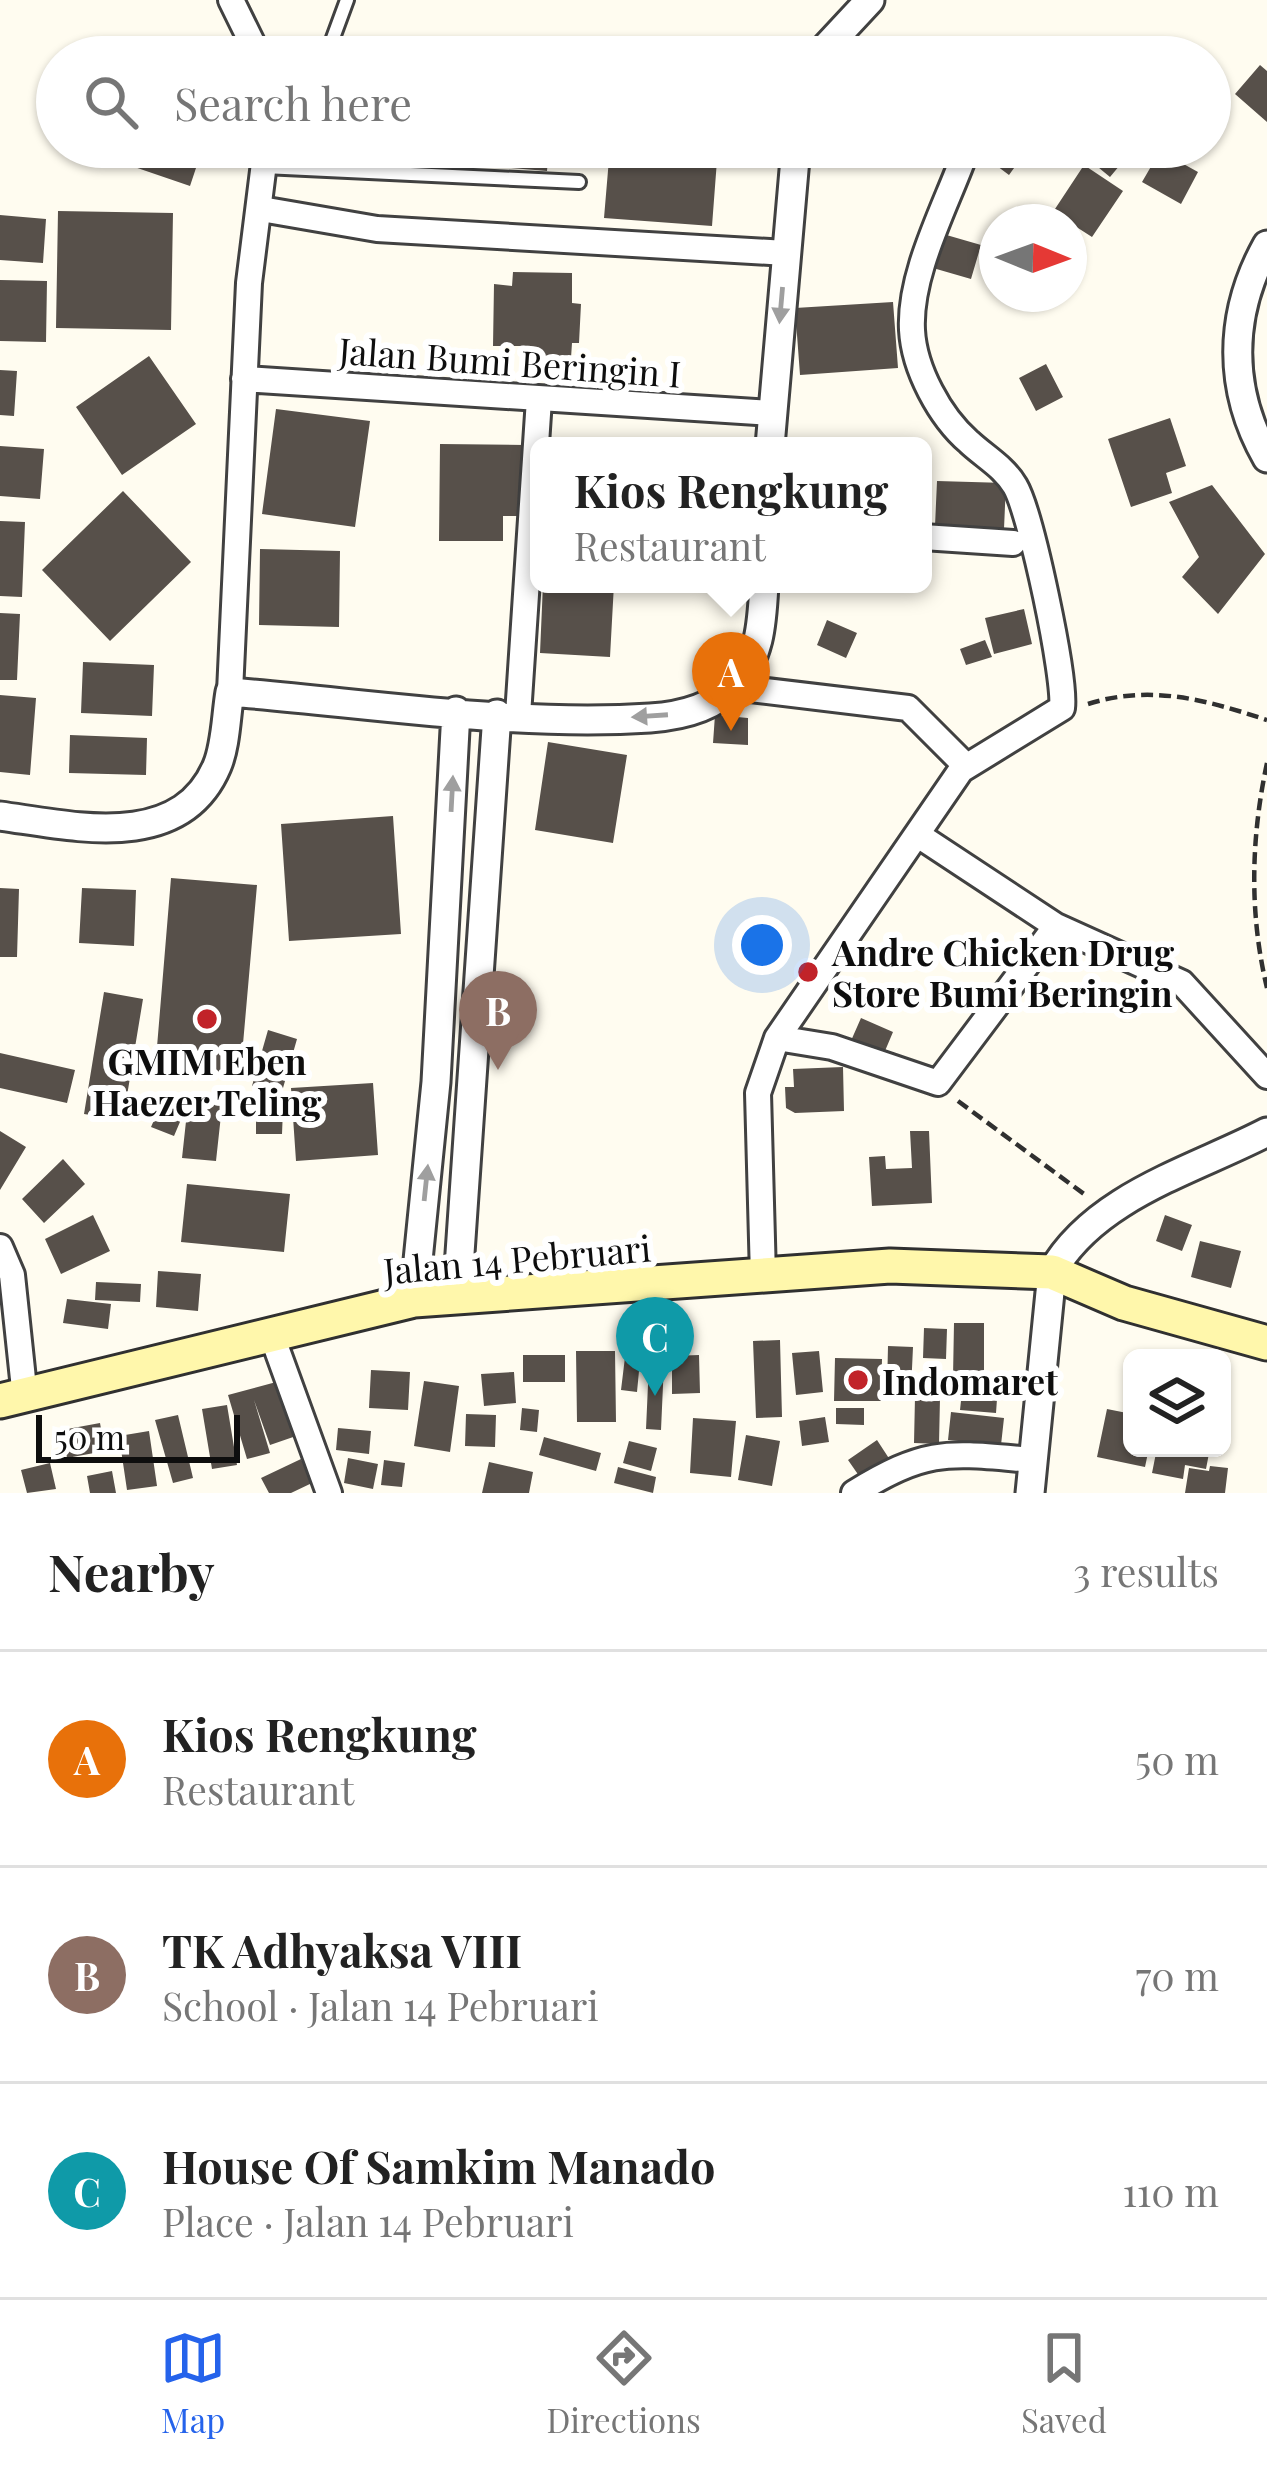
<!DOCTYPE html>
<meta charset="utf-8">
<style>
:root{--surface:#fff;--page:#f2f2f2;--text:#222;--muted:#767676;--line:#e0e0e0;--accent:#2563eb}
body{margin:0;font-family:"Playfair Display",serif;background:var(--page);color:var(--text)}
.controls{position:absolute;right:36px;bottom:36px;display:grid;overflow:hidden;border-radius:18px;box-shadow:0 3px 9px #0004}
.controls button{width:108px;height:108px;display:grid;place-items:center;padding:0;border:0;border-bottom:3px solid var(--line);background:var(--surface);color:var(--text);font:60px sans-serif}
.compass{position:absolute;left:979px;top:204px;width:108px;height:108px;border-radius:50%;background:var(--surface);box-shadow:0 3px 9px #0004;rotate:91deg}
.scale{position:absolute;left:36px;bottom:30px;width:204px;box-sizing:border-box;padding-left:12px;border:6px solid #0e0e0e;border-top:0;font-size:33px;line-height:42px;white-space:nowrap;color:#0e0e0e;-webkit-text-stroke:9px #fff;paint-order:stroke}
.you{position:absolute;left:762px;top:945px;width:42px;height:42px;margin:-30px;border:9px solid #fff;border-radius:50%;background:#1a73e8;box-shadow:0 0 0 18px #1a73e833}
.badge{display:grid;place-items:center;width:78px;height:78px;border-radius:50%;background:var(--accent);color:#fff;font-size:39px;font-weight:700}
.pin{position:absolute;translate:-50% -99px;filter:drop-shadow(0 3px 6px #0008)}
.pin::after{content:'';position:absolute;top:63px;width:42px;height:36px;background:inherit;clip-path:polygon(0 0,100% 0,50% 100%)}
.popup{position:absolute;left:530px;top:437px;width:402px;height:156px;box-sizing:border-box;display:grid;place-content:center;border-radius:18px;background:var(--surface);filter:drop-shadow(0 3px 9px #0005);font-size:39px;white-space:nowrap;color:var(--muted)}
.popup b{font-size:45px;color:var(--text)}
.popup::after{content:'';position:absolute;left:50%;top:100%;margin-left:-24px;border:24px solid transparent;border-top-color:var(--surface)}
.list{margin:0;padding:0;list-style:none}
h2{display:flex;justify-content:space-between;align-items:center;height:156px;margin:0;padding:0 48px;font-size:51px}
h2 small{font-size:39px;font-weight:400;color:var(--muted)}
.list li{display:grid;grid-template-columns:78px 1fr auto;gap:36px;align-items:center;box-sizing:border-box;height:216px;padding:0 48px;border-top:3px solid var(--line)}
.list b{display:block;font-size:45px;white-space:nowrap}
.list p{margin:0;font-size:39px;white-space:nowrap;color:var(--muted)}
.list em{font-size:39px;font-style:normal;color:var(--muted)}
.icon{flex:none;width:66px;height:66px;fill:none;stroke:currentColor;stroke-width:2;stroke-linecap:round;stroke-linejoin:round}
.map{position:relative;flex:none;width:1267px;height:1493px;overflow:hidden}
.search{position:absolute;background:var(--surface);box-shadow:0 3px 9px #0004;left:36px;right:36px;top:36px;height:132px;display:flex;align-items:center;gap:30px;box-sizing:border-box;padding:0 42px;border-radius:66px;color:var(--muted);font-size:45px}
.sheet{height:804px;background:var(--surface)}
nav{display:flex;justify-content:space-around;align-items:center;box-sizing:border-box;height:168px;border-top:3px solid var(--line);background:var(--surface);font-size:33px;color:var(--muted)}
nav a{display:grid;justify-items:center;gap:6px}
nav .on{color:var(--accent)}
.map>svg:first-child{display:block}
</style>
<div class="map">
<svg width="1267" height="1493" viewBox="0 0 1267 1493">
<rect width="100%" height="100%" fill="#fffcf0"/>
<path fill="#57504a" d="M 374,43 L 505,54 L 505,57 L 373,57 Z
M 1260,65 L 1267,71 L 1267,122 L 1235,94 Z
M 76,147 L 203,147 L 190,186 Z
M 365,147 L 549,147 L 547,171 L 365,156 Z
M 610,147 L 718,147 L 712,226 L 604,218 Z
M 986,147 L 1029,147 L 1009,175 L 981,154 Z
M 1096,147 L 1135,147 L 1110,177 L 1087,158 Z
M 1160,151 L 1198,172 L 1181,204 L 1142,182 Z
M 1084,165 L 1123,191 L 1092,237 L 1053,212 Z
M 58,211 L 173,213 L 171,330 L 56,328 Z
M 0,215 L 46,219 L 43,263 L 0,260 Z
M 943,234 L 981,245 L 971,279 L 933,268 Z
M 513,272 L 572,273 L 572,303 L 581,304 L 579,343 L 572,343 L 571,358 L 527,358 L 528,346 L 493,346 L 494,284 L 512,286 Z
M 0,280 L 47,281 L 46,342 L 0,341 Z
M 893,302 L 898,368 L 800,375 L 795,308 Z
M 149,356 L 196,424 L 122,475 L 76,407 Z
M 1046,364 L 1063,397 L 1036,411 L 1019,378 Z
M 0,370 L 17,371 L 14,416 L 0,415 Z
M 276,409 L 370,421 L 355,527 L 262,514 Z
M 1170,418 L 1186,466 L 1166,473 L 1172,493 L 1131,507 L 1108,439 Z
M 440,444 L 524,445 L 523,516 L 503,516 L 503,541 L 439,541 Z
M 0,446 L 44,449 L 40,499 L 0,496 Z
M 937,481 L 1006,483 L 1004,529 L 935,526 Z
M 1212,485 L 1265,554 L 1218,614 L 1182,577 L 1199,557 L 1169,502 Z
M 123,491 L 191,562 L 110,641 L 42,570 Z
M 0,521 L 25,522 L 22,597 L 0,596 Z
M 260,549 L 340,551 L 339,627 L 259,625 Z
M 543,584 L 614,584 L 610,657 L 540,653 Z
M 1024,609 L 1032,644 L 994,654 L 985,618 Z
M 0,613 L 20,614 L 17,680 L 0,680 Z
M 827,620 L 857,633 L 846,658 L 817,645 Z
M 985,640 L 992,657 L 966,665 L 960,649 Z
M 83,662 L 154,665 L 152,716 L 81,713 Z
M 0,695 L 36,698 L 30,775 L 0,772 Z
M 715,715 L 748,718 L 748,745 L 713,743 Z
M 70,735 L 147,738 L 146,775 L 69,773 Z
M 548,742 L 627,755 L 613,843 L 535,830 Z
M 393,816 L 401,934 L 289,941 L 281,824 Z
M 171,878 L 257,885 L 240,1078 L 155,1071 Z
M 0,888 L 19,889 L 17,957 L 0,957 Z
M 82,888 L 136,890 L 134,946 L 79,943 Z
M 104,992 L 143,999 L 123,1120 L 84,1114 Z
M 861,1018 L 893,1032 L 882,1058 L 850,1043 Z
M 268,1030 L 297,1039 L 281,1095 L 252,1086 Z
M 0,1053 L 75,1070 L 67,1103 L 0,1088 Z
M 843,1067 L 844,1111 L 795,1113 L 786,1108 L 785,1087 L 794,1087 L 793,1069 Z
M 373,1083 L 378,1155 L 296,1161 L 291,1088 Z
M 166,1093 L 222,1106 L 216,1161 L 182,1158 L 188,1103 L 174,1136 L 151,1127 Z
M 256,1109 L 283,1109 L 282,1134 L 256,1134 Z
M 0,1131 L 26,1147 L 0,1190 Z
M 910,1131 L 929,1131 L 932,1203 L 872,1206 L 869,1157 L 885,1156 L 886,1169 L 912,1168 Z
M 63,1159 L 85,1184 L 44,1223 L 22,1199 Z
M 187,1184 L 290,1194 L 284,1252 L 181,1242 Z
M 93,1215 L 110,1251 L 61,1274 L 45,1239 Z
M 1165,1215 L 1192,1225 L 1182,1251 L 1156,1241 Z
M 1200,1241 L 1241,1251 L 1231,1288 L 1191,1277 Z
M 158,1271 L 201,1274 L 198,1311 L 156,1307 Z
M 96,1282 L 141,1284 L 140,1302 L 95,1300 Z
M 67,1299 L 111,1304 L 108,1329 L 63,1323 Z
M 954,1323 L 984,1323 L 984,1378 L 953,1377 Z
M 924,1328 L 947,1329 L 946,1359 L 923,1358 Z
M 780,1340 L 782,1417 L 756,1418 L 753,1341 Z
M 888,1346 L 913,1347 L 911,1390 L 887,1389 Z
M 626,1349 L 641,1350 L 637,1392 L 621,1390 Z
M 576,1351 L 615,1351 L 616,1422 L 577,1422 Z
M 819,1351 L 823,1392 L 796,1395 L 792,1353 Z
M 523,1355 L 565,1355 L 565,1382 L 523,1382 Z
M 699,1355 L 700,1393 L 672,1394 L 672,1356 Z
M 835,1358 L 882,1359 L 881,1401 L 834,1401 Z
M 649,1363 L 664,1363 L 661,1430 L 646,1429 Z
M 371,1370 L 410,1372 L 408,1410 L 369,1408 Z
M 514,1372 L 516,1403 L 484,1406 L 481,1374 Z
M 280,1381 L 299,1435 L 270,1445 L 254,1400 L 270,1453 L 247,1459 L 228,1395 Z
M 424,1381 L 459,1386 L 450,1452 L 414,1446 Z
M 963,1382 L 998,1385 L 996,1413 L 960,1410 Z
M 915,1397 L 940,1398 L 939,1444 L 914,1443 Z
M 227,1405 L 237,1465 L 212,1469 L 202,1409 Z
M 522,1408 L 539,1410 L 537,1432 L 520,1430 Z
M 836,1408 L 864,1408 L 864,1425 L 836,1424 Z
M 1107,1409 L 1132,1414 L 1132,1448 L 1149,1448 L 1145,1467 L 1097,1457 Z
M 951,1412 L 1004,1418 L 1001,1445 L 948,1440 Z
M 466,1414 L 496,1415 L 495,1447 L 465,1446 Z
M 178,1415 L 193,1478 L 173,1483 L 155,1420 Z
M 825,1417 L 829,1442 L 802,1446 L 799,1421 Z
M 693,1418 L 736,1421 L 731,1477 L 690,1473 Z
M 100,1423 L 105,1451 L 67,1458 L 62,1430 Z
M 338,1428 L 371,1431 L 369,1454 L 336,1450 Z
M 149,1431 L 157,1486 L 127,1490 L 119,1436 Z
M 746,1435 L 780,1441 L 772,1486 L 738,1480 Z
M 544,1437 L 601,1453 L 596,1471 L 539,1455 Z
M 877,1440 L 892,1463 L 864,1483 L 848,1460 Z
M 629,1441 L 657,1448 L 651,1471 L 623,1463 Z
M 1157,1448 L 1210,1448 L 1206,1469 L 1185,1465 L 1183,1479 L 1152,1473 Z
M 348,1458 L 378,1464 L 373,1489 L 344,1483 Z
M 301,1459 L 312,1483 L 291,1493 L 269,1493 L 261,1478 Z
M 384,1460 L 405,1463 L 402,1487 L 381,1485 Z
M 489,1462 L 533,1472 L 529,1493 L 482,1493 Z
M 50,1463 L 56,1489 L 27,1493 L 21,1470 Z
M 1210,1466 L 1228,1468 L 1225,1493 L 1185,1493 L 1189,1468 L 1209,1471 Z
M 618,1467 L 656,1477 L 653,1493 L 614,1483 Z
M 112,1471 L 116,1493 L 90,1493 L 87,1476 Z"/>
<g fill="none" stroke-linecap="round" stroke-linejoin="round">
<defs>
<path id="service" d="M 326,57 L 347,0
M 264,167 L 579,182"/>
<path id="minor" d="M 231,0 L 259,57
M 261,209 L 377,229 L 786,253
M 244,379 L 771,413
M 923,537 L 1013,543
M 733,687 L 908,708 L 966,766
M 230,692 L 249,283 L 266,147
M 518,715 L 539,399
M 918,835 L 1056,926 L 1182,983 L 1267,1076
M 777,1038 L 832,1047 L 938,1083 L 1056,926
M 0,1247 L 12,1275 L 25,1398
M 763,1276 L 758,1093 L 777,1038 L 961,770 L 1062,708 C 1066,679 1031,513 1015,486 C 1004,467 985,457 969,442 C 940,417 914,369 912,330 C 909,274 945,208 964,156
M 272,1336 L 329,1493
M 854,1493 C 929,1447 948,1453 1033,1460"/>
<path id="tertiary" d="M 817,57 L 870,0
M 1267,245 C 1228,315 1228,390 1267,458
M 770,446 L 796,147
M 0,816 C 73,826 180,853 217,766 C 226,745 226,715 230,692 C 366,703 515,727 650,718 C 679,716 713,708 733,686 C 761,658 762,621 764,584
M 457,1297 L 497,714
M 414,1300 L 436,1082 L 456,711
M 1030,1493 L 1052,1272 C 1095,1196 1194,1170 1267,1132"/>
<path id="secondary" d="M 0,1401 L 414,1300 L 890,1266 L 1052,1272 L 1124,1303 L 1267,1343"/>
</defs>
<use href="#service" stroke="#414141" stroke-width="18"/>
<use href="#minor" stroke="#414141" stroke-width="30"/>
<use href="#tertiary" stroke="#414141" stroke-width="33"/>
<use href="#secondary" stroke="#303030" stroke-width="39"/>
<path stroke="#303030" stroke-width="4.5" stroke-dasharray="12 6" stroke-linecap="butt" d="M 1088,704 C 1151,684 1206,700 1267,720
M 1267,763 C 1251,838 1249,913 1267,988
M 958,1101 L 1084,1194"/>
<use href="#service" stroke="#fff" stroke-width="12"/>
<use href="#minor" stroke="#fff" stroke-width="24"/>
<use href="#tertiary" stroke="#fff" stroke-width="27"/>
<use href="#secondary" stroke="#fff7ab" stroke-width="33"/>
</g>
<defs><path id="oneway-solid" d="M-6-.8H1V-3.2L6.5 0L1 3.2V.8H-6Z" transform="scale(3)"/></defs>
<g fill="#9f9f9f">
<use href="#oneway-solid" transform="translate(781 305) rotate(95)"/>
<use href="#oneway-solid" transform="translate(650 716) rotate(176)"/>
<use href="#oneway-solid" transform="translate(452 794) rotate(-87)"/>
<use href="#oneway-solid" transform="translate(426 1183) rotate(-84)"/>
</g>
<g fill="#c12329" stroke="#fff" stroke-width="4.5">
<circle cx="808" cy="972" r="12"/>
<circle cx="207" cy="1019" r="12"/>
<circle cx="858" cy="1380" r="12"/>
</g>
<g text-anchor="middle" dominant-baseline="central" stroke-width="12" stroke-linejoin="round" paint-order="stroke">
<g font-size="36" fill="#0e0e0e" stroke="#fff">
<text transform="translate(510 361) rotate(4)">Jalan Bumi Beringin I</text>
<text transform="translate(517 1258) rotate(-5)">Jalan 14 Pebruari</text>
</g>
<g font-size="36" font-weight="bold" fill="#0e0e0e" stroke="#fff" text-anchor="start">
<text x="832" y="951">Andre Chicken Drug<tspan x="832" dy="41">Store Bumi Beringin</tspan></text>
<text x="207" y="1060" text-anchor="middle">GMIM Eben<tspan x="207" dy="41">Haezer Teling</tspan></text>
<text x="882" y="1380">Indomaret</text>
</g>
</g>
</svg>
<div class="controls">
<button><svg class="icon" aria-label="layers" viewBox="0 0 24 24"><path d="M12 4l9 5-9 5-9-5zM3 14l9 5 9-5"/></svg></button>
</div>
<svg class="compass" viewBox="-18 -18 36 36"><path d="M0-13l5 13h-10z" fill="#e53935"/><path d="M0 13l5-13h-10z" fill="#767676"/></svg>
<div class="scale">50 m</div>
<div class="you"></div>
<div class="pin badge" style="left:731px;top:731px;background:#e8710a">A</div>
<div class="popup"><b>Kios Rengkung</b>Restaurant</div>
<div class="pin badge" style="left:498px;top:1070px;background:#8d6e63">B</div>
<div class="pin badge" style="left:655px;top:1396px;background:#0f9aa8">C</div>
<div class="search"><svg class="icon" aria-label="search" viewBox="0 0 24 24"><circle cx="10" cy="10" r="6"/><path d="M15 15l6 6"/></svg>Search here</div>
</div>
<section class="sheet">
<h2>Nearby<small>3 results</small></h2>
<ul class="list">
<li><span class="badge" style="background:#e8710a">A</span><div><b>Kios Rengkung</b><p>Restaurant</p></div><em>50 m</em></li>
<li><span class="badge" style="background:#8d6e63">B</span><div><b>TK Adhyaksa VIII</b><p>School · Jalan 14 Pebruari</p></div><em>70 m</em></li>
<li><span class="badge" style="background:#0f9aa8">C</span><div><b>House Of Samkim Manado</b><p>Place · Jalan 14 Pebruari</p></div><em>110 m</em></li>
</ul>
</section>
<nav>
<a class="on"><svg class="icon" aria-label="map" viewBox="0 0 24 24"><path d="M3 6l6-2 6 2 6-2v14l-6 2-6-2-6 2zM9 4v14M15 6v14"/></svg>Map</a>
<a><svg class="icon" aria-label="directions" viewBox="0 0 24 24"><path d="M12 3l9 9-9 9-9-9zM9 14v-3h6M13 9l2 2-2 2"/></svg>Directions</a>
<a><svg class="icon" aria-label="saved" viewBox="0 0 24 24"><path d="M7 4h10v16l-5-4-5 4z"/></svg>Saved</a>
</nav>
